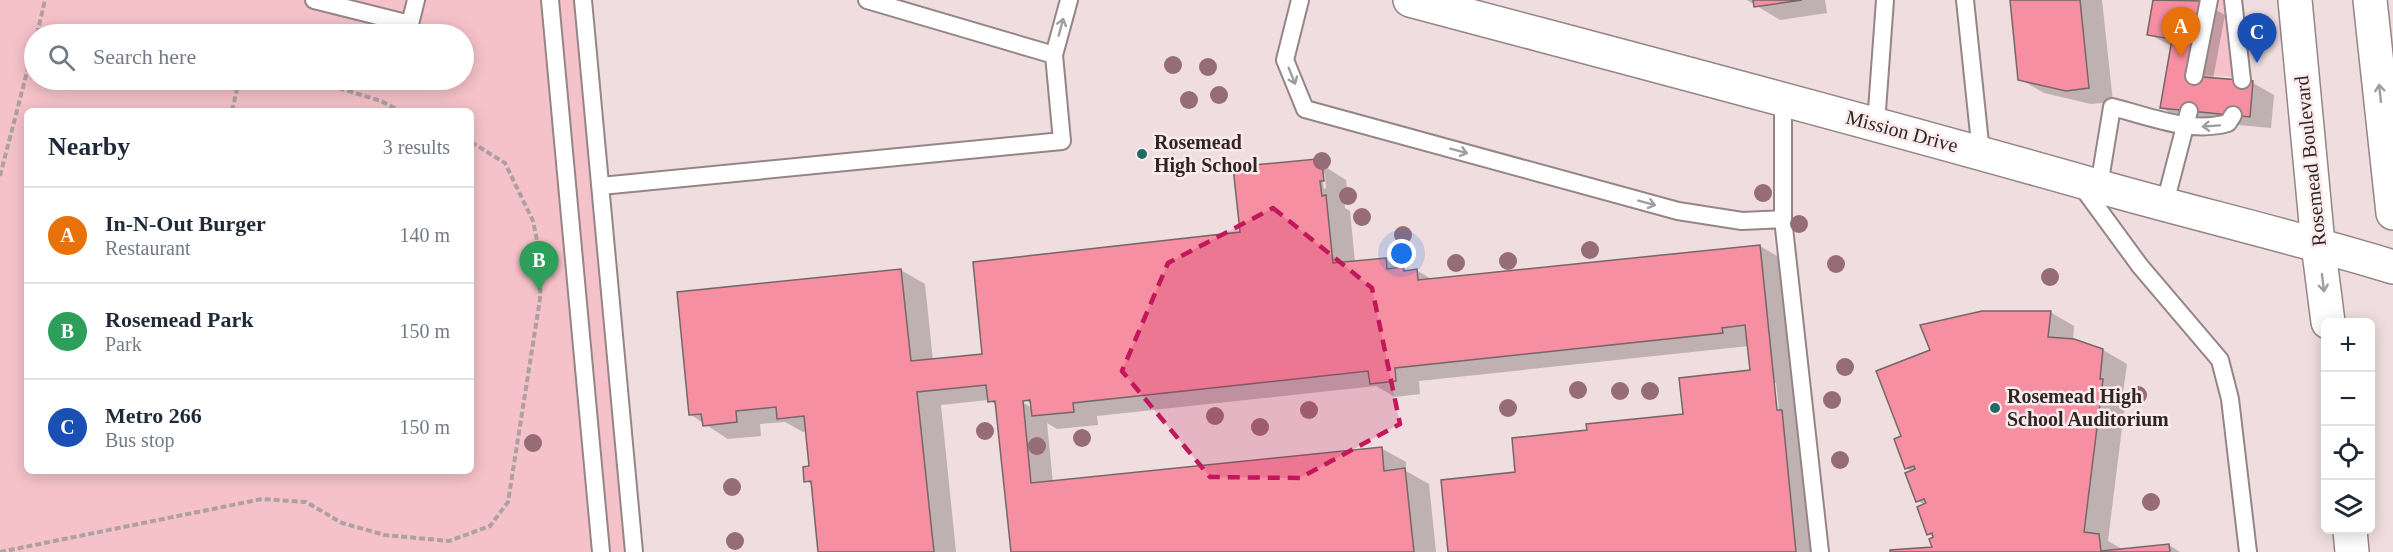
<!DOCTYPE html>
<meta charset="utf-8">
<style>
:root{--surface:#fff;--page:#f6f6f7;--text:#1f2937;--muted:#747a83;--line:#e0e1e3;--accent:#2563eb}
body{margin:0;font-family:Georgia,serif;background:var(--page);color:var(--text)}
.controls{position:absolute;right:18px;bottom:18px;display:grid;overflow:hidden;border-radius:9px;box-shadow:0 3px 15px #0003}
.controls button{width:54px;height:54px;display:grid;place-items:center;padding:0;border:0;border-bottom:2px solid var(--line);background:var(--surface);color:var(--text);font:30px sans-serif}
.you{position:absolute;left:1402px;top:254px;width:21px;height:21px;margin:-15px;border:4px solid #fff;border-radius:50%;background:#1a73e8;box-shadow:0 0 0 9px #1a73e833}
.badge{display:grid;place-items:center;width:39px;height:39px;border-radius:50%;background:var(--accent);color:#fff;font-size:20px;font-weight:700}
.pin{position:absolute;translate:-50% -50px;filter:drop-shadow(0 2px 3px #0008)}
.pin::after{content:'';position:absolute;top:32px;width:21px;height:18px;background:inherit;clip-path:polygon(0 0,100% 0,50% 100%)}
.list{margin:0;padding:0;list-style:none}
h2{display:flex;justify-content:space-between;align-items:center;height:78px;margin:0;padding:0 24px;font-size:26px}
h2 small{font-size:20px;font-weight:400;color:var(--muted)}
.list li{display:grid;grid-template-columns:39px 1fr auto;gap:18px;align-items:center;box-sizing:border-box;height:96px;padding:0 24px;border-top:2px solid var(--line)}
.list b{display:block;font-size:22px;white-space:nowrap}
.list p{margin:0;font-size:20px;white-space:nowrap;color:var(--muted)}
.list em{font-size:20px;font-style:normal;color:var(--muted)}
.icon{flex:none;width:33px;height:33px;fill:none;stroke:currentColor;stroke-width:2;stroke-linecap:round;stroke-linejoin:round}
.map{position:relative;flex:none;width:2393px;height:552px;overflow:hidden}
.search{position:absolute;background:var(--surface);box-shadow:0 3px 15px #0003;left:24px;top:24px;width:450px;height:66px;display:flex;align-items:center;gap:15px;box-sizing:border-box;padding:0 21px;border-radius:33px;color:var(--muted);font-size:22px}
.panel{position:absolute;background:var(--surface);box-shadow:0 3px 15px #0003;left:24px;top:108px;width:450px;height:366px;border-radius:9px}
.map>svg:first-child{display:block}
</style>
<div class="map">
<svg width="2393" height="552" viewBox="0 0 2393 552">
<rect width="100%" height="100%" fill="#efdddf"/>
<path fill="#f5c2c9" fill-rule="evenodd" d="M 0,0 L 581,0 L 633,552 L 0,552 ZM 34,34 L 464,34 L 464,80 L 34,80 ZM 27,111 L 471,111 L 471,471 L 27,471 Z
M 2218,0 L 2226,0 L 2235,77 L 2204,75 Z"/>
<path fill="#0003" fill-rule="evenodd" d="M 1747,0 L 1825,0 L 1827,13 L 1780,20 Z
M 2011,0 L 2102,0 L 2113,102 L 2091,104 L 2044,93 L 2020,79 Z
M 2154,0 L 2187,0 L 2203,3 L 2225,15 L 2213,79 L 2253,83 L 2274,95 L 2271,128 L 2183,120 L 2162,108 L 2172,46 L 2148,34 Z
M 1316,161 L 1346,180 L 1348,194 L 1344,195 L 1345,208 L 1350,211 L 1355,262 L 1385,259 L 1408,271 L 1416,270 L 1433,280 L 1760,246 L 1784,260 L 1819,552 L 1449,552 L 1517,473 L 1589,431 L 1684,415 L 1752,372 L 1749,346 L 1419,381 L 1420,394 L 1395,397 L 1376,386 L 1097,416 L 1098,425 L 1057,429 L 1047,423 L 1053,483 L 1381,448 L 1406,462 L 1406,471 L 1429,484 L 1436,552 L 1012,552 L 997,405 L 988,400 L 941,405 L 956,552 L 820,552 L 813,485 L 806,481 L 811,468 L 808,431 L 803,432 L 785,422 L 760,424 L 761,436 L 728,439 L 691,415 L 901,270 L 925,284 L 933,361 L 984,355 L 1242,233 ZM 1322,174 L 1325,174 L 1326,188 L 1324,189 ZM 1773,383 L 1776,383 L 1780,418 L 1777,418 ZM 1017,396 L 1032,404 L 1032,408 L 1015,398 Z
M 2050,312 L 2074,326 L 2073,340 L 2103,350 L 2127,364 L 2123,393 L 2126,395 L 2108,541 L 2124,550 L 2169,545 L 2180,552 L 1891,552 L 1934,548 L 1935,538 L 1929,534 L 1925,505 L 1918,501 L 1913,472 L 1906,468 L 1903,437 Z"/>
<path fill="#f68fa2" stroke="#756668" stroke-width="1.5" d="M 1753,0 L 1802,0 L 1754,7 Z
M 2010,0 L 2080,0 L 2089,88 L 2066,91 L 2018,80 Z
M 2153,0 L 2204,1 L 2190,76 L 2253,81 L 2250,117 L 2160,108 L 2172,39 L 2147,35 Z
M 1317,159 L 1317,165 L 1322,164 L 1324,181 L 1320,181 L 1322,196 L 1326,195 L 1333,263 L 1386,258 L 1387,269 L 1403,267 L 1404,271 L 1417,269 L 1418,280 L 1760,245 L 1777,410 L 1782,410 L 1796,552 L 1448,552 L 1441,480 L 1515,472 L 1512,438 L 1587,430 L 1586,424 L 1683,414 L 1679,378 L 1750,370 L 1745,325 L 1722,328 L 1723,333 L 1395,368 L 1396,381 L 1370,384 L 1368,371 L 1073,403 L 1074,412 L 1032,416 L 1030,400 L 1023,401 L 1031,483 L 1382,447 L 1384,471 L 1405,468 L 1414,552 L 1011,552 L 995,401 L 988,402 L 986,385 L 917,392 L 934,552 L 818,552 L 811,481 L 804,482 L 803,467 L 809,466 L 804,416 L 777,419 L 776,407 L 736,411 L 737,422 L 703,426 L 701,414 L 689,415 L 677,292 L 901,269 L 911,361 L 982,354 L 973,262 L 1240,232 L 1233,167 Z
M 1982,311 L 2051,311 L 2048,337 L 2074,339 L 2103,349 L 2100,379 L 2103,379 L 2084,532 L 2099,534 L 2101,551 L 2169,544 L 2170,552 L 1890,552 L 1890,550 L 1932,547 L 1929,539 L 1933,537 L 1932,533 L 1927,535 L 1917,507 L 1926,503 L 1924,499 L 1916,502 L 1905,473 L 1915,469 L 1914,466 L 1905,469 L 1894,439 L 1901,436 L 1876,371 L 1930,350 L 1920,325 Z"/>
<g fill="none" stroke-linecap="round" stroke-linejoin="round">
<defs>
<path id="lane" d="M 314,0 L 410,24 L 416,0
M 550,0 L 601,552
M 583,0 L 634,552
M 1300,0 L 1285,60 L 1305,109 L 1678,211 L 1742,221 L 1783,219
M 1965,0 L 1981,153
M 2233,0 L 2242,80
M 1054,55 L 1069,0
M 2194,76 L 2209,0
M 1783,99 L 1783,219 L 1820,552
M 1876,124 L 1885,0
M 2080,184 L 2140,266 L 2220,360 L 2230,399 L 2248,552
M 601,186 L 1062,141 L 1054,55 L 867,0
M 2099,186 L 2112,107 C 2149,116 2190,134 2228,123 L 2233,115
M 2165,203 L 2189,111"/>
<path id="secondary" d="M 1410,0 C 1639,61 1869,121 2097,186 C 2196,214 2295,237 2393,267"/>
<path id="primary" d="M 2295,0 L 2318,244 L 2328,322
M 2370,0 L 2393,213
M 2350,530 L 2352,552"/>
</defs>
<use href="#lane" stroke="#958587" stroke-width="20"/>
<use href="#secondary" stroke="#958587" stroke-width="36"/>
<use href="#primary" stroke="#958587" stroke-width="36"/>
<path stroke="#afa0a2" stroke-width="4" stroke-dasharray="6 3" stroke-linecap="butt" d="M 37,34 L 45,0
M 47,34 L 115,27 L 165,34
M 313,80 L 381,101 L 400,111
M 232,111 L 239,80
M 0,176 L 34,45
M 0,552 L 262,499 L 306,502 L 342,523 L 385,535 L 449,541 L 490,526 L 508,502 L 540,299 L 541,260 L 533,221 L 505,163 L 471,142"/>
<use href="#lane" stroke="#fff" stroke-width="16"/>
<use href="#secondary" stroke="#fff" stroke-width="33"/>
<use href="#primary" stroke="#fff" stroke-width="33"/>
</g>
<g fill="#966c76">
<circle cx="1173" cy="65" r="9"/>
<circle cx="1208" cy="67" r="9"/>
<circle cx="1219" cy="95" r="9"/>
<circle cx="1189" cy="100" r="9"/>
<circle cx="1322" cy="161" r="9"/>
<circle cx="1763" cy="193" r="9"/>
<circle cx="1348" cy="196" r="9"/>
<circle cx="1362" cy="217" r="9"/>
<circle cx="1799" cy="224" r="9"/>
<circle cx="1403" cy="235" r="9"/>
<circle cx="1590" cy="250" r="9"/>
<circle cx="1508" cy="261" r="9"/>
<circle cx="1456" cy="263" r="9"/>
<circle cx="1836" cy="264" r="9"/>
<circle cx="2050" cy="277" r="9"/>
<circle cx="1845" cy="367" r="9"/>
<circle cx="1578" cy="390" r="9"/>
<circle cx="1620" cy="391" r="9"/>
<circle cx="1650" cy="391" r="9"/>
<circle cx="2138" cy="395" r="9"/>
<circle cx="1832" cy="400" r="9"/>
<circle cx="1508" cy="408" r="9"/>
<circle cx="1309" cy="410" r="9"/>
<circle cx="1215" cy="416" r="9"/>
<circle cx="1260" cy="427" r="9"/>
<circle cx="985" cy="431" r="9"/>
<circle cx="1082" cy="438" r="9"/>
<circle cx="533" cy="443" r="9"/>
<circle cx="1037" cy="446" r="9"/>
<circle cx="1840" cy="460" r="9"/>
<circle cx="732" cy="487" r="9"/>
<circle cx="2151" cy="502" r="9"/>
<circle cx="735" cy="541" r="9"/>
</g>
<defs><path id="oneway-shaft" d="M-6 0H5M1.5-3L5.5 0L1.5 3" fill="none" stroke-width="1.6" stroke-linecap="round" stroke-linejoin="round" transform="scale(1.5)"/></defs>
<g stroke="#a09d9e">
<use href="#oneway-shaft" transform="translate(1061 27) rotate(-75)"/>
<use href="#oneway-shaft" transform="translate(1292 76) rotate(68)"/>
<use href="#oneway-shaft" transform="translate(2380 93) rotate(-96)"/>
<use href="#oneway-shaft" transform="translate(2211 126) rotate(176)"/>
<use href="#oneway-shaft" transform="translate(1459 151) rotate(15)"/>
<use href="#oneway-shaft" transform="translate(1647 203) rotate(15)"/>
<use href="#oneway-shaft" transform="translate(2323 283) rotate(83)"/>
</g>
<path fill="#c2185b" fill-opacity="0.2" stroke="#c2185b" stroke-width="4.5" stroke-dasharray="12 8" stroke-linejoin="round" d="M 1273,208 L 1372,288 L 1400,424 L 1300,478 L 1210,477 L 1122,371 L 1168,263 Z"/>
<g fill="#206b66" stroke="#fceaed" stroke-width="2">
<circle cx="1142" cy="154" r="6"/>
<circle cx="1995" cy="408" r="6"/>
</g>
<g text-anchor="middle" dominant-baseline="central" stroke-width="5" stroke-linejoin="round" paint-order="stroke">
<g font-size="20" fill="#2d2627" stroke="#fceaed">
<text transform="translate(1902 131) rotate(15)">Mission Drive</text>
<text transform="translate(2310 161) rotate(-96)">Rosemead Boulevard</text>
</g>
<g font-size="20" font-weight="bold" fill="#2d2627" stroke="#fceaed" text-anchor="start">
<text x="1154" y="142">Rosemead<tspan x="1154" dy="23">High School</tspan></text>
<text x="2007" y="396">Rosemead High<tspan x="2007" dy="23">School Auditorium</tspan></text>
</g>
</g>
</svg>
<div class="controls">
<button>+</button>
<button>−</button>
<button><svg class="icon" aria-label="locate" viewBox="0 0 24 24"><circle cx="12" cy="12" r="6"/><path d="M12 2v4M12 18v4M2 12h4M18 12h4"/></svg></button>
<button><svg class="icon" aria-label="layers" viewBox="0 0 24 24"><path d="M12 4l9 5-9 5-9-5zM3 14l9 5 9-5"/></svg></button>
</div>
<div class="you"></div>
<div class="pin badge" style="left:2181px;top:57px;background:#e8710a">A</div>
<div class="pin badge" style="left:539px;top:291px;background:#2e9e5b">B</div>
<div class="pin badge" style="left:2257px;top:63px;background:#1a4fb4">C</div>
<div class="search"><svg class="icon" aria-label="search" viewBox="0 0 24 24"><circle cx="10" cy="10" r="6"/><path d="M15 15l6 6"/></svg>Search here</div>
<section class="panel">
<h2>Nearby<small>3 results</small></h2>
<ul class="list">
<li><span class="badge" style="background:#e8710a">A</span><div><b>In-N-Out Burger</b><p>Restaurant</p></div><em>140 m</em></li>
<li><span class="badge" style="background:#2e9e5b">B</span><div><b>Rosemead Park</b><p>Park</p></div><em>150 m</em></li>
<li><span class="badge" style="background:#1a4fb4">C</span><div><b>Metro 266</b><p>Bus stop</p></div><em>150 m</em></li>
</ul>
</section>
</div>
